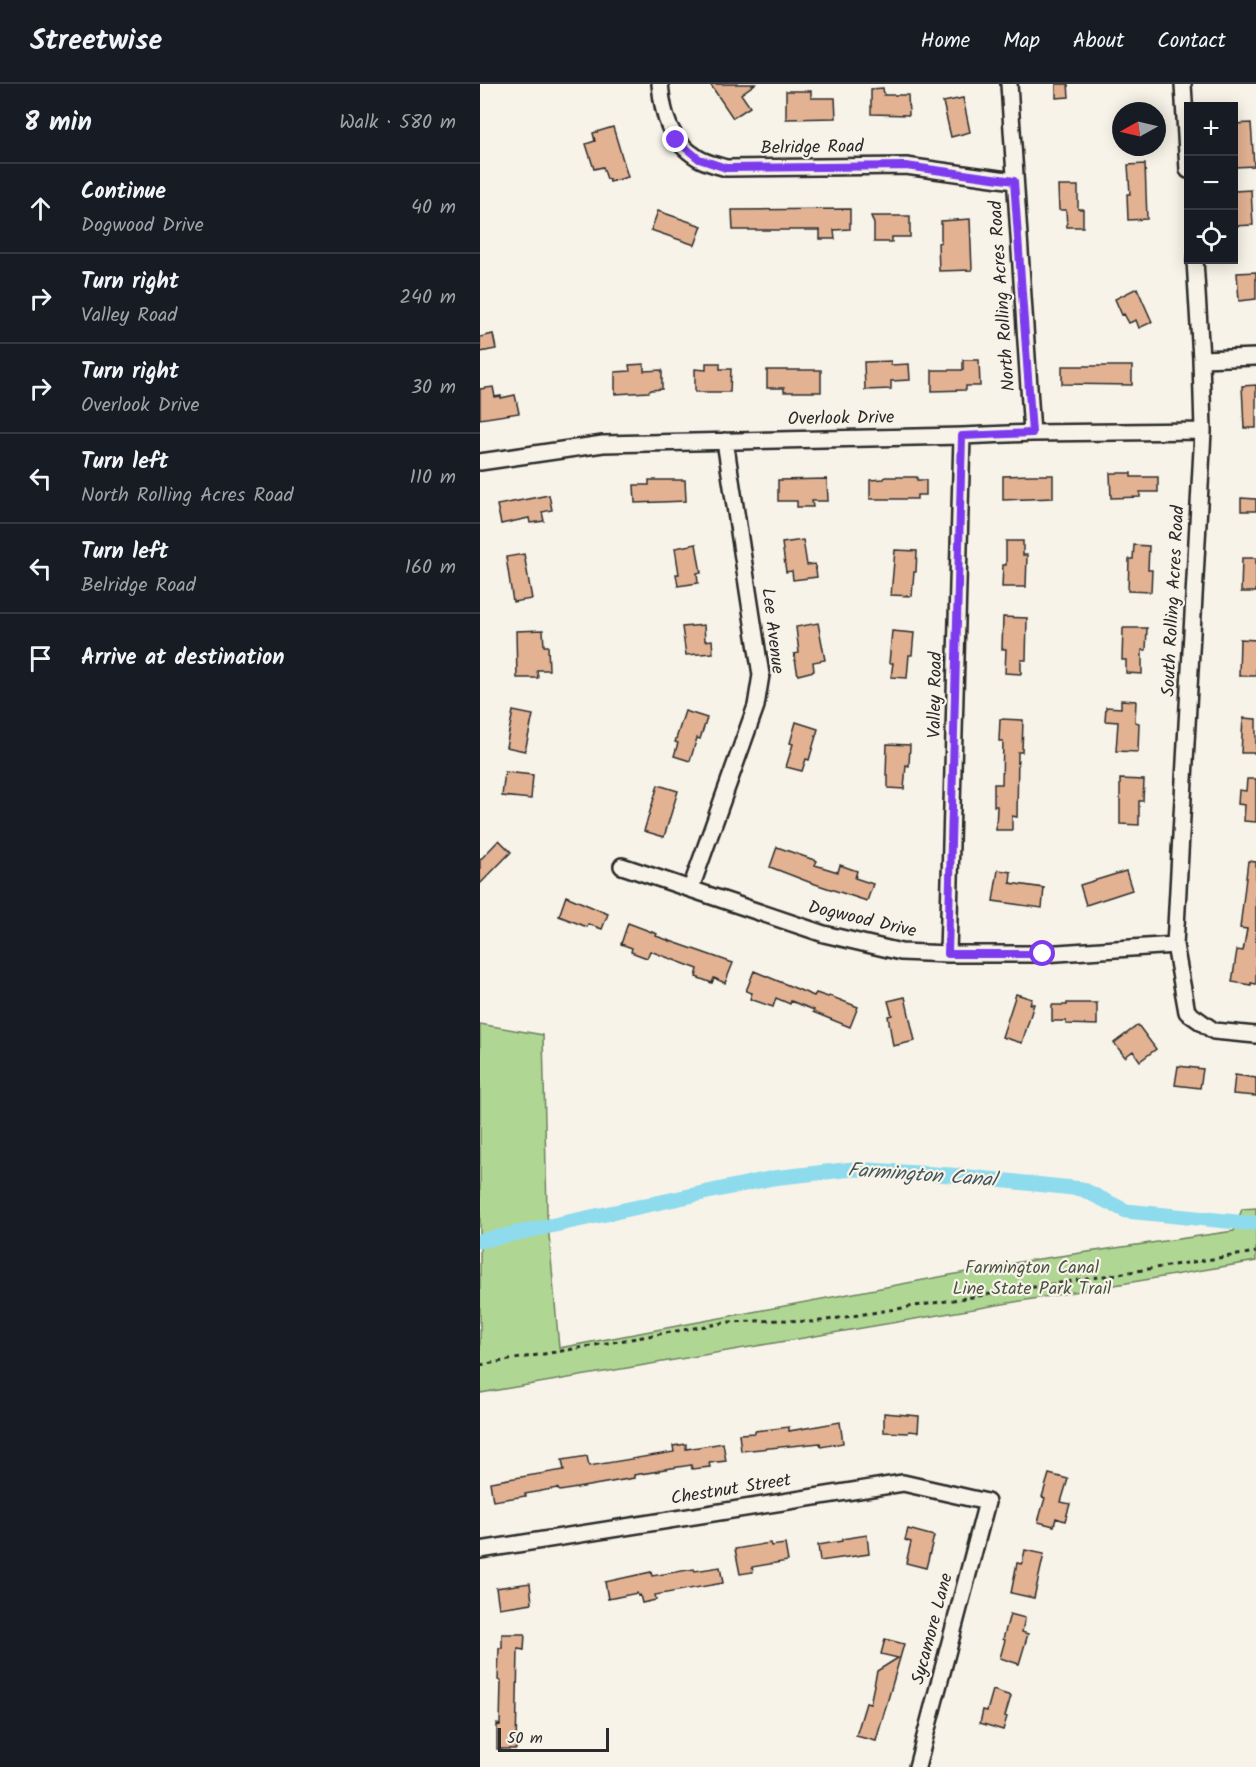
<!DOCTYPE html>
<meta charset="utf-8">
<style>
:root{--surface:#171b24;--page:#20242c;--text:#f1f3f6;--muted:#9ea1a6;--line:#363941}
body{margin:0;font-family:Kalam,sans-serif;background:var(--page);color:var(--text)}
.controls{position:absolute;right:18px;top:18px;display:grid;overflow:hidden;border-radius:0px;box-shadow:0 3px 15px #0003}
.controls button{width:54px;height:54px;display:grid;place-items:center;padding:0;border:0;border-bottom:2px solid var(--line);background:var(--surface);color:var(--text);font:30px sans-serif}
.compass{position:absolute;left:632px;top:18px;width:54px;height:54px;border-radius:50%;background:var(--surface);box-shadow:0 3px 15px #0003;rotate:262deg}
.scale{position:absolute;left:18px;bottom:15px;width:111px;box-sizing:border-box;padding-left:6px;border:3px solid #2b2b2b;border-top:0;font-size:16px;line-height:21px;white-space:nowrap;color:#2b2b2b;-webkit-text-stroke:4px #f7f3e8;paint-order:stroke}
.stop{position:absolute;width:18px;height:18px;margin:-14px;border:4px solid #7c3aed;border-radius:50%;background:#fff}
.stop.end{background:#7c3aed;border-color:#fff;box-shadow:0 2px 6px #0008}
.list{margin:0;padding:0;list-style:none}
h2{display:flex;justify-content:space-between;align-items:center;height:78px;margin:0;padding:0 24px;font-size:26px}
h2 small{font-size:20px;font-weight:400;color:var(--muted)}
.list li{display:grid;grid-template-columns:39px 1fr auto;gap:18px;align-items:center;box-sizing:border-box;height:90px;padding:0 24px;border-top:2px solid var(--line)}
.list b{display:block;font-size:22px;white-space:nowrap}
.list p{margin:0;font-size:20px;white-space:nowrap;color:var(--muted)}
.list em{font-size:20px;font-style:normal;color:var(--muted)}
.icon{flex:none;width:33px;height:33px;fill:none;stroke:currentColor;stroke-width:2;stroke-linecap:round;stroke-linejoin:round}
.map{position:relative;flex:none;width:776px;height:1683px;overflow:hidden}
header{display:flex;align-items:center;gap:36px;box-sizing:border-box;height:84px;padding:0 30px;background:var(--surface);border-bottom:2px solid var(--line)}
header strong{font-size:28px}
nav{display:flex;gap:33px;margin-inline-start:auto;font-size:21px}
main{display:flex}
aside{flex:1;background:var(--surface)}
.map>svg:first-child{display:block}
</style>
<header>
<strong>Streetwise</strong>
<nav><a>Home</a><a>Map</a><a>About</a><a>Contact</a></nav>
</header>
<main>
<aside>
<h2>8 min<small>Walk · 580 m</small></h2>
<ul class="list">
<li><svg class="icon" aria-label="ahead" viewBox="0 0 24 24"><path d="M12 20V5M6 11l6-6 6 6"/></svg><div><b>Continue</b><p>Dogwood Drive</p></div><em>40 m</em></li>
<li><svg class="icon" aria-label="right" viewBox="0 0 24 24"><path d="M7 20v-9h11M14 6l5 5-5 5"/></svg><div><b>Turn right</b><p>Valley Road</p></div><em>240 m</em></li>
<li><svg class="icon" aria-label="right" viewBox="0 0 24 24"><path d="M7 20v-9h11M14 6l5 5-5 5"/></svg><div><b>Turn right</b><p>Overlook Drive</p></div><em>30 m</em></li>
<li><svg class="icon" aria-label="left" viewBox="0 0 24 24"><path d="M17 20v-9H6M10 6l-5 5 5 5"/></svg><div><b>Turn left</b><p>North Rolling Acres Road</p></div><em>110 m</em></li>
<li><svg class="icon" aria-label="left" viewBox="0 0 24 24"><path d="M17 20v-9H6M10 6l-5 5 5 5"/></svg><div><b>Turn left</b><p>Belridge Road</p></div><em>160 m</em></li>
<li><svg class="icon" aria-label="arrive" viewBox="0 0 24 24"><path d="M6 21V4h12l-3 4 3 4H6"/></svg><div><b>Arrive at destination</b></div></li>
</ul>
</aside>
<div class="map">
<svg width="776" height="1683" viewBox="0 0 776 1683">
<rect width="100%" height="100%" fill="#f7f3e8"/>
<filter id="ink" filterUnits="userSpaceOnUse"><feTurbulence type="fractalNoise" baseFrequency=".0167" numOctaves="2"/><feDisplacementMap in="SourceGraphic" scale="12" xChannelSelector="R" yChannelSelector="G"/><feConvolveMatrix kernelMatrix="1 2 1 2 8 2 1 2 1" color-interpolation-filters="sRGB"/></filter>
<g filter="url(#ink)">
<path fill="#afd793" stroke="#6d815f" stroke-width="1.5" d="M 0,940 L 63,951 L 67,1129 L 79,1264 L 545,1177 L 754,1147 L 762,1125 L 776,1124 L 776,1177 L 0,1309 Z"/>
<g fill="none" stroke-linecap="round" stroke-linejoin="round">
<path stroke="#8edbed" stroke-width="15" d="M 0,1157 L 293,1094 L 373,1085 L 471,1091 L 602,1105 L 646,1127 L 766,1139 L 776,1139"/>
</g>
<path fill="#e2b293" stroke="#2b2b2b" stroke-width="1.5" d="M 230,0 L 275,0 L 261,10 L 270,23 L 253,34 Z
M 576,0 L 588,0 L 589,13 L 576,14 Z
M 403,4 L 404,11 L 428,11 L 429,31 L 391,30 L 391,5 Z
M 306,7 L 331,7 L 331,14 L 355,14 L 356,34 L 306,35 Z
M 483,14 L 490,48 L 471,53 L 463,18 Z
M 771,39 L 774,82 L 755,83 L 753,40 Z
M 133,43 L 148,93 L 130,98 L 129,95 L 127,95 L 123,83 L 114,85 L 106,60 L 115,57 L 113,49 Z
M 665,80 L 667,135 L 648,136 L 647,110 L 650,110 L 648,81 Z
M 578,102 L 598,102 L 598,125 L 603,125 L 603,143 L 587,143 L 586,126 L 579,126 Z
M 771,106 L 773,141 L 753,142 L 754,107 Z
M 370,125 L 370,145 L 354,146 L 355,155 L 340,155 L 340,146 L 253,146 L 252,126 Z
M 178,127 L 222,142 L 215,161 L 171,146 Z
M 391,132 L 430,132 L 430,153 L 412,153 L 412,158 L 394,158 L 394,140 Z
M 490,135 L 492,186 L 459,187 L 458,159 L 461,158 L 461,137 Z
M 776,188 L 776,215 L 759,217 L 757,189 Z
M 657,204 L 672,238 L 659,244 L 656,236 L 649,239 L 644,230 L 642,231 L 635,215 Z
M 13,250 L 16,265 L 0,268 L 0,253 Z
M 483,276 L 499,276 L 500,302 L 486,302 L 486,306 L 452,307 L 452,286 L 483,286 Z
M 411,277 L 411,281 L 429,280 L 430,296 L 411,297 L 411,305 L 385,306 L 384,278 Z
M 226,279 L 240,279 L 240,285 L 251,285 L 250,308 L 215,308 L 215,285 L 226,286 Z
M 164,280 L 164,287 L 182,286 L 182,305 L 171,306 L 169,308 L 135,310 L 135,288 L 150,287 L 149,281 Z
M 582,282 L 652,282 L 652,301 L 582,300 Z
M 287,286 L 341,286 L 341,308 L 304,308 L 304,304 L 287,304 Z
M 776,301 L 776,344 L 764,344 L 762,302 Z
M 13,303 L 15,313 L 21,312 L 21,314 L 35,311 L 39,329 L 0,335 L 0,305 Z
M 630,389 L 651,389 L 651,393 L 678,393 L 678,408 L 660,408 L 660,413 L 631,414 Z
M 551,391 L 573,391 L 573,414 L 523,416 L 523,392 Z
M 405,393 L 437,393 L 437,396 L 446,396 L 446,411 L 437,411 L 437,415 L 390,415 L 390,396 L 404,395 Z
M 347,395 L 348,417 L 332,417 L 333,423 L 317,423 L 317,417 L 298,417 L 298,396 Z
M 169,396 L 205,396 L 206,417 L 155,419 L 154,401 L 169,401 Z
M 69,411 L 72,426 L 62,428 L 64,437 L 50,439 L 49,434 L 21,440 L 17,421 Z
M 761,414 L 776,415 L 776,427 L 761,427 Z
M 323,456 L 327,481 L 335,480 L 337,493 L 313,496 L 312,487 L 306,488 L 302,459 Z
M 526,457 L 543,457 L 543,471 L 547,471 L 546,503 L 522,503 L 523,481 L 526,481 Z
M 216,460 L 221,489 L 217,489 L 218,499 L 198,502 L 196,490 L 199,490 L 195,464 Z
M 654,461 L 669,462 L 668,486 L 672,486 L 671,508 L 648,507 L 649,475 L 653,475 Z
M 415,466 L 437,467 L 436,488 L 434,488 L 432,512 L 411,511 Z
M 44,470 L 52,515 L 33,518 L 26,473 Z
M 762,474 L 776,474 L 776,508 L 761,508 Z
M 523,533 L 547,534 L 546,576 L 541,576 L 541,590 L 525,589 L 526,565 L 522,565 Z
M 338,539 L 345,576 L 333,578 L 334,587 L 318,591 L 314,570 L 319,569 L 316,543 Z
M 224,541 L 225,557 L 232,556 L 233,569 L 206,571 L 202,543 Z
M 643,544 L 667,544 L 666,566 L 662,566 L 662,590 L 646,589 L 646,576 L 642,576 Z
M 63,546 L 64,562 L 68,562 L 69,586 L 57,586 L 58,594 L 37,594 L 36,547 Z
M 412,547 L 434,549 L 432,571 L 429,571 L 427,594 L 411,593 L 413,579 L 409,579 Z
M 760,555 L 776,556 L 776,592 L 759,592 Z
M 641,616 L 656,617 L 655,638 L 659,639 L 658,668 L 636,667 L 638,638 L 625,637 L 626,623 L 641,624 Z
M 33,627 L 53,631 L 45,667 L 26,663 Z
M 205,627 L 227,634 L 220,655 L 217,654 L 210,677 L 194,672 L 198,659 L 195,658 Z
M 763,634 L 776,635 L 776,669 L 761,669 Z
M 520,635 L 543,636 L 542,668 L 538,668 L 537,733 L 532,732 L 532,746 L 516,746 L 517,722 L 514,722 L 514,700 L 522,700 L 523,657 L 519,657 Z
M 316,638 L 338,645 L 329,676 L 326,675 L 322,687 L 306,683 L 313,660 L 310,659 Z
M 407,660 L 430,661 L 429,682 L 426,681 L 424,705 L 408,704 L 408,691 L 406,691 Z
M 25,688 L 53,691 L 51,715 L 22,712 Z
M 640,695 L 664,696 L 663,717 L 659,717 L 659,741 L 640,740 Z
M 767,695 L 776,695 L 776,738 L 764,737 L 765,721 L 758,720 L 759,706 L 766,707 Z
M 178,701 L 198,707 L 184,753 L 164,747 Z
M 19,756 L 31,768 L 0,800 L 0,776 Z
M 297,763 L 337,777 L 335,781 L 358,788 L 360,781 L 377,787 L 375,794 L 393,800 L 387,817 L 329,798 L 290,783 Z
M 768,777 L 776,778 L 776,900 L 771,899 L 771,901 L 752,898 L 757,866 L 763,867 L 767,845 L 760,844 Z
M 518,786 L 531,788 L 530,799 L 564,804 L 562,824 L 513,817 Z
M 646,787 L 652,806 L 606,821 L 600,801 Z
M 86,812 L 128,830 L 122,845 L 108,840 L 107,843 L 79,832 Z
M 148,839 L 177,850 L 176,852 L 253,879 L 245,899 L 234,894 L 232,899 L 216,893 L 218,885 L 170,867 L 167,874 L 151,868 L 152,864 L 141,860 Z
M 274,887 L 334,912 L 336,909 L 348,913 L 350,912 L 378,923 L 370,943 L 333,928 L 334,926 L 311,917 L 310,920 L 296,914 L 293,923 L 270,915 L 272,909 L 266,907 Z
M 536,910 L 552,915 L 550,920 L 554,920 L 542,959 L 522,953 Z
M 425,913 L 435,957 L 413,962 L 408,932 L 412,931 L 408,917 Z
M 587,919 L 617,919 L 617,941 L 586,940 L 586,937 L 572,937 L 572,921 L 587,921 Z
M 658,941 L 676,965 L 660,977 L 653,967 L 645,973 L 634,959 Z
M 698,982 L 723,985 L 720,1004 L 695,1001 Z
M 755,991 L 776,994 L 776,1012 L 753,1010 Z
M 404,1329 L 439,1332 L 438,1348 L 429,1347 L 428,1349 L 404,1348 Z
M 360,1338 L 363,1359 L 341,1363 L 340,1359 L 261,1367 L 259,1350 L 275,1349 L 275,1347 L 309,1343 L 309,1347 Z
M 243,1359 L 246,1377 L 229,1379 L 230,1383 L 212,1385 L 211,1381 L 179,1386 L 179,1387 L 154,1391 L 154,1394 L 80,1407 L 77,1404 L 45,1410 L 46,1412 L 13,1417 L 10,1398 L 84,1386 L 82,1376 L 107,1372 L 109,1382 L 194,1368 L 193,1362 L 206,1360 L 206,1365 Z
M 569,1390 L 588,1395 L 581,1418 L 590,1420 L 585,1437 L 576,1434 L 574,1442 L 558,1438 L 565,1414 L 562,1413 Z
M 428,1445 L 454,1452 L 446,1484 L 426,1479 L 431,1458 L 425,1456 Z
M 387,1451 L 389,1470 L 340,1477 L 338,1461 L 362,1457 L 362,1455 Z
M 290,1459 L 291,1462 L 305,1460 L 308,1477 L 272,1483 L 273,1488 L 260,1490 L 255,1465 Z
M 545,1466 L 564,1470 L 554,1514 L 531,1509 L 537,1479 L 542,1480 Z
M 240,1483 L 243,1499 L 175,1511 L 176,1516 L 162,1519 L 160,1511 L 158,1512 L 157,1509 L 128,1515 L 125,1498 L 171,1488 L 172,1492 L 214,1485 L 215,1487 Z
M 50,1499 L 52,1519 L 19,1524 L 16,1504 Z
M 530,1530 L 545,1534 L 542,1548 L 548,1550 L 539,1580 L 520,1574 L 525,1556 L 523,1555 Z
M 22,1550 L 45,1550 L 44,1566 L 38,1565 L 36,1665 L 17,1665 L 17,1640 L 20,1641 L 21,1597 L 18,1596 L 19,1564 L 22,1564 Z
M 405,1555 L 424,1560 L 396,1657 L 376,1652 L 386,1619 L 390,1620 L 397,1587 L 418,1574 L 401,1570 Z
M 513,1606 L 531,1612 L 525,1632 L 527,1633 L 523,1646 L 500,1639 L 503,1626 L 507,1627 Z"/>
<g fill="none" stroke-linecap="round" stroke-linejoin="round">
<defs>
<path id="street" d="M 180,0 C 183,32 189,56 218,74 C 226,79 237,81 246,84 L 426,82 L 534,97
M 529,0 L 552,349
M 703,0 L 708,86
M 715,176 L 721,275 L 723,347 L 695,861 L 707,928 L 734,947 L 776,951
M 721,275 L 776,273
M 0,378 L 123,360 L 482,352 L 552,349 L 723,347
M 142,782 L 344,850 L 421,868 L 468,870 L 563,870 L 695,861
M 211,804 L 276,622 L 281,591 L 245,357
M 468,870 L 482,352
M 0,1466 L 423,1399 L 507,1418 L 437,1683"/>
</defs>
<use href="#street" stroke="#2b2b2b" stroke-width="20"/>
<path stroke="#2b2b2b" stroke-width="3" stroke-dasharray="4.5 4.5" stroke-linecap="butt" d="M 0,1281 L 249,1238 L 302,1236 L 334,1238 L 776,1168"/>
<use href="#street" stroke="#f7f3e8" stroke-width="15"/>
</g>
</g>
<g fill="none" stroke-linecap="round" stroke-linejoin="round" filter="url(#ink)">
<path stroke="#7c3aed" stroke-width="8" d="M 196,56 L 219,75 L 246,84 L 426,82 L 534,97 L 552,349 L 482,352 L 468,870 L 563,870"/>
</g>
<g text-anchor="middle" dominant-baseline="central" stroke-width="4.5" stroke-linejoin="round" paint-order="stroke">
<g font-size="18" fill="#2b2b2b" stroke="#f7f3e8">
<text transform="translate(332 64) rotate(-1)">Belridge Road</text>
<text transform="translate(523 212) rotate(-94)">North Rolling Acres Road</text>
<text transform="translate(361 335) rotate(-1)">Overlook Drive</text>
<text transform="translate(694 517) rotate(-87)">South Rolling Acres Road</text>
<text transform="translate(292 547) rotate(83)">Lee Avenue</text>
<text transform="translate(456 611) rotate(-89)">Valley Road</text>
<text transform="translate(382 836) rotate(13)">Dogwood Drive</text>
<text transform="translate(251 1406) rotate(-9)">Chestnut Street</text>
<text transform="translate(453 1545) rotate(-75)">Sycamore Lane</text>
</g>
<g font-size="18" fill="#4c5645" stroke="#f7f3e8">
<text x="552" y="1184">Farmington Canal<tspan x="552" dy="21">Line State Park Trail</tspan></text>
</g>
<g font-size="20" font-style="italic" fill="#44575c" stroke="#f7f3e8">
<text transform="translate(442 1092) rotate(4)">Farmington Canal</text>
</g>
</g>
</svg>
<div class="controls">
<button>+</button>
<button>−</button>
<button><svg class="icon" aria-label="locate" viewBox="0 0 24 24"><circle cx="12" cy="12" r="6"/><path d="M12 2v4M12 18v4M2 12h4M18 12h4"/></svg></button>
</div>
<svg class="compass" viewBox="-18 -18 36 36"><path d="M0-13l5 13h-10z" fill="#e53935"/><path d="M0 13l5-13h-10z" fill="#9ea1a6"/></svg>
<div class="scale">50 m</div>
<div class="stop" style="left:563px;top:870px"></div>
<div class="stop end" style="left:196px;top:56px"></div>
</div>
</main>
